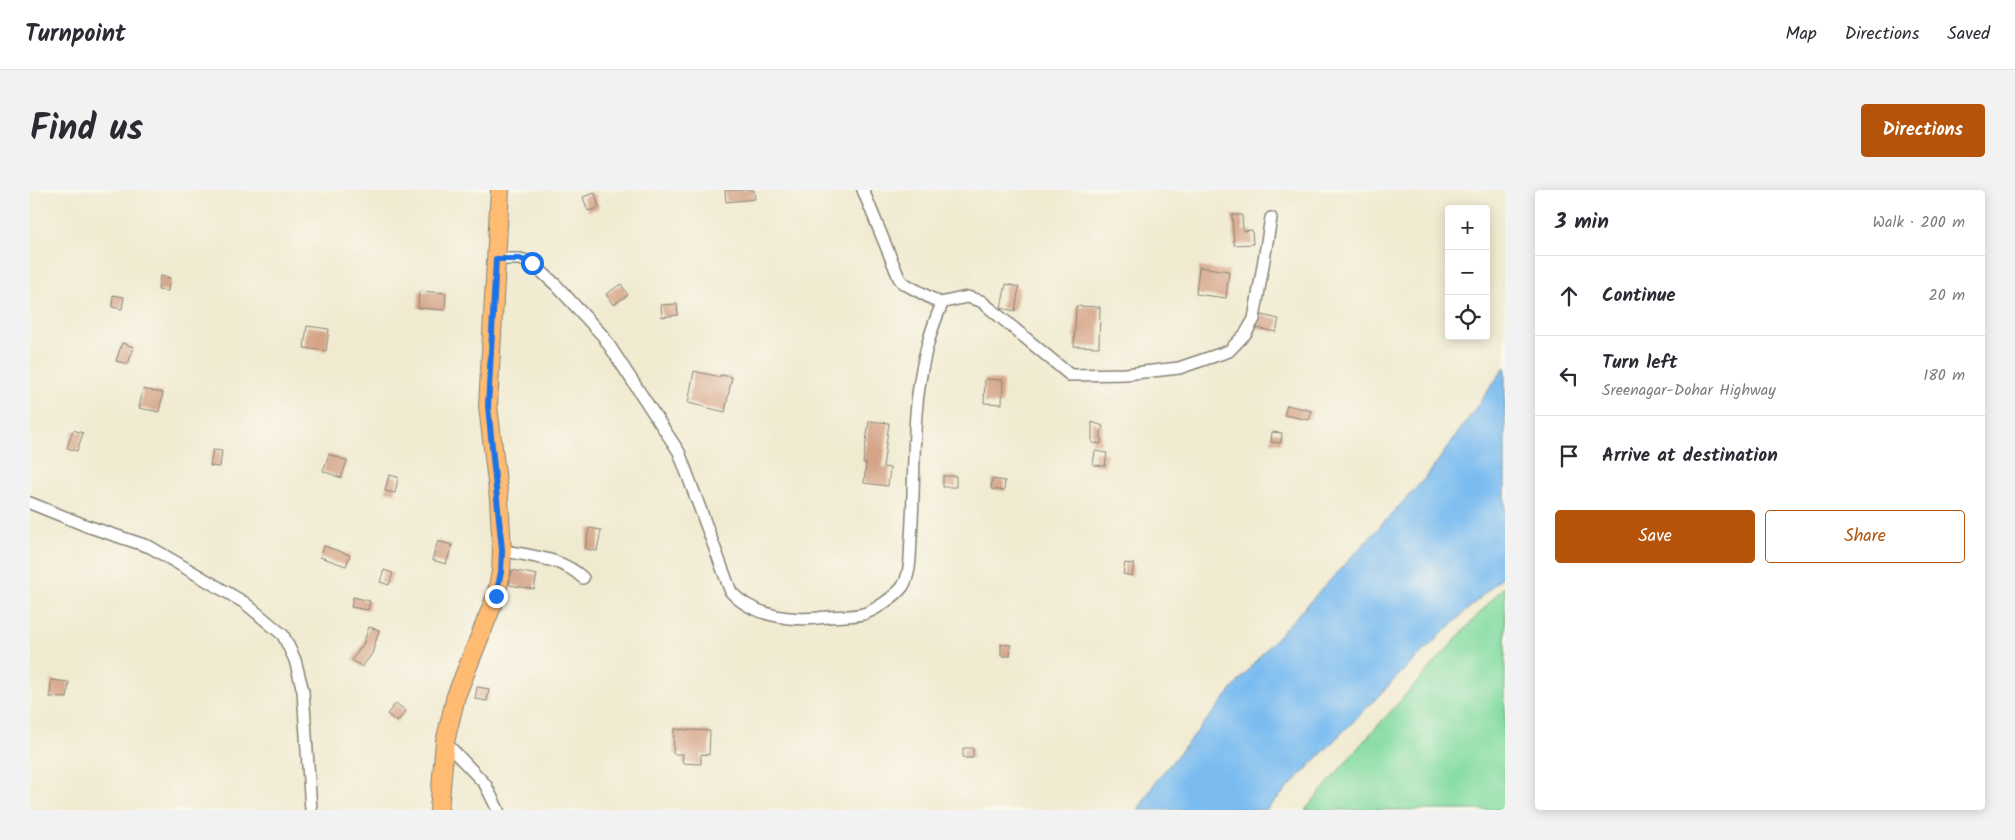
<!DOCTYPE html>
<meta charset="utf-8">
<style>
:root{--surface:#fff;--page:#f2f2f3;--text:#2b2b33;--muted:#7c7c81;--line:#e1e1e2;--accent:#b45309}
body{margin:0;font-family:Kalam,sans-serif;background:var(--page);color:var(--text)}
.controls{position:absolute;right:15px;top:15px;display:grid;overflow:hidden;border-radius:5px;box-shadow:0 2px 12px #0003}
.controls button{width:45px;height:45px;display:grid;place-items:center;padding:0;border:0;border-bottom:1px solid var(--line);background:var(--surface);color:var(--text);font:25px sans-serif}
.stop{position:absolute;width:15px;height:15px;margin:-11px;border:4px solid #1a73e8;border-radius:50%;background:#fff}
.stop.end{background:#1a73e8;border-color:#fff;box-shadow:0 1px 5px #0008}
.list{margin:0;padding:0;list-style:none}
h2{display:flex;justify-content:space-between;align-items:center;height:65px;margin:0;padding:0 20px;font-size:21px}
h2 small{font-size:16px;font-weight:400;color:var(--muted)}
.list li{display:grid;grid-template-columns:32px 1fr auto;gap:15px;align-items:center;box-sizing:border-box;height:80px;padding:0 20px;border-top:1px solid var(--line)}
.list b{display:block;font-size:19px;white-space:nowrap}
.list p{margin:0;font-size:16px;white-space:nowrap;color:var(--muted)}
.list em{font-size:16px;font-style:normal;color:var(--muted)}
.actions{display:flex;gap:10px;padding:15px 20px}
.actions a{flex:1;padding:11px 0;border:1px solid var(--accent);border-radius:5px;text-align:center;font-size:18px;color:var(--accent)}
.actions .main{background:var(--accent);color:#fff}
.icon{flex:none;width:28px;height:28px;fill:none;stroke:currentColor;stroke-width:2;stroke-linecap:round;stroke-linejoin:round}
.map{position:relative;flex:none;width:1475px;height:620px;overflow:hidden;border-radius:5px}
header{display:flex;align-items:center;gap:30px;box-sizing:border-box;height:70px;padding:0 25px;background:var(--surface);border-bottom:1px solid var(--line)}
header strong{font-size:24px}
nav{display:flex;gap:28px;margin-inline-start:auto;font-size:18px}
.intro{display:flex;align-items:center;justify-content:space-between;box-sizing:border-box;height:120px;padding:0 30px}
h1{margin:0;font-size:35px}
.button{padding:12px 22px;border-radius:5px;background:var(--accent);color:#fff;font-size:18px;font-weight:700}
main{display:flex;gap:30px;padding:0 30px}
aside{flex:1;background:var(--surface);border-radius:5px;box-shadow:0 2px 12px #0003}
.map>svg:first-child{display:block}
</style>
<header>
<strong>Turnpoint</strong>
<nav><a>Map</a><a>Directions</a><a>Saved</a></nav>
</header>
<div class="intro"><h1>Find us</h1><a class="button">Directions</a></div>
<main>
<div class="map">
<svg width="1475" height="620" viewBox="0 0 1475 620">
<rect width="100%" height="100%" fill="#fbf7ec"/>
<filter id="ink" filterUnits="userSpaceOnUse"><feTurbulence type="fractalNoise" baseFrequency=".02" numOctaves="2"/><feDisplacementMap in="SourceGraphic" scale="10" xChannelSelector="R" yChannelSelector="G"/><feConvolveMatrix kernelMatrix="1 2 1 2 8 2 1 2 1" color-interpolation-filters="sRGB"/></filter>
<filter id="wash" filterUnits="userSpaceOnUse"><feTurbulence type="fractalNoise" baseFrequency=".0096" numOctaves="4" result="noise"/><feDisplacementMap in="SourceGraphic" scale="20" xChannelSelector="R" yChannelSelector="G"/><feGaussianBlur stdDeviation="1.12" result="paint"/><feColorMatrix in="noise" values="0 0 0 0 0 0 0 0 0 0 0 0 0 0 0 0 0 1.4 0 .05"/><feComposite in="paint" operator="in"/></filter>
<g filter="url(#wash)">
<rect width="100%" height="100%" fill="#f0ead0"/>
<path fill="#82dba1" stroke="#4f7c5e" d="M 1475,395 L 1475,620 L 1275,620 L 1332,553 Z"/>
<path fill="#7abcf0" stroke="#4b6c86" d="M 1475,177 L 1475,384 L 1372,482 L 1236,620 L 1108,620 L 1126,591 L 1236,459 L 1398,285 Z"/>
<g id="blocks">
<path fill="#d5a589" d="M 695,0 L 724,0 L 725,9 L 696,12 Z
M 565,3 L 569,18 L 558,21 L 553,7 Z
M 1202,25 L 1212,25 L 1213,41 L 1222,40 L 1223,54 L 1204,55 Z
M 1169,77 L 1199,81 L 1196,108 L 1166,104 Z
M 130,86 L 140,88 L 138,101 L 128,100 Z
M 591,94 L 598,105 L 583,115 L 576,104 Z
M 976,94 L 989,97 L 985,121 L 971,118 Z
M 389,101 L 416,103 L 415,120 L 388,118 Z
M 83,105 L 94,107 L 92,119 L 82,117 Z
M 647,114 L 648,125 L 632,127 L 631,115 Z
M 1046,116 L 1070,117 L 1069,157 L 1044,156 Z
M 1232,125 L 1249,129 L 1246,142 L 1227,138 Z
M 277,136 L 299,139 L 296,161 L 274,158 Z
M 92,153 L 104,157 L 98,174 L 86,171 Z
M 664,181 L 690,187 L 690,185 L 702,187 L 695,222 L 658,213 Z
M 955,189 L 973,190 L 972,214 L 954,213 Z
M 113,199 L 133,203 L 129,222 L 109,218 Z
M 1257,215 L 1282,221 L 1279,230 L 1254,225 Z
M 839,231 L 859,233 L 853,277 L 860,278 L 858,296 L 834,293 L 836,273 L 833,273 Z
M 1062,232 L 1073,236 L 1071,242 L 1071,254 L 1062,253 Z
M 43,240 L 53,243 L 47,261 L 37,258 Z
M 1242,242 L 1252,243 L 1251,253 L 1241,252 Z
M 183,260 L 192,261 L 190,277 L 180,276 Z
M 1065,261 L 1077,263 L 1075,276 L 1063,275 Z
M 299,264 L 317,271 L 311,288 L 293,281 Z
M 359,285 L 368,287 L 365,303 L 355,301 Z
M 913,286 L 926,286 L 926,297 L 913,297 Z
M 962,289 L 975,291 L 974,301 L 961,299 Z
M 559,338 L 571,340 L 567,361 L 555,359 Z
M 408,351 L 422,355 L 416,374 L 402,370 Z
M 294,356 L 320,365 L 316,376 L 290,367 Z
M 1095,373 L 1104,374 L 1102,386 L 1093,384 Z
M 354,380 L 363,383 L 359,395 L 350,392 Z
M 482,380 L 507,385 L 504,399 L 479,395 Z
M 323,407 L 340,411 L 338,420 L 321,417 Z
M 339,437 L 349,440 L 342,464 L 332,477 L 322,470 L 333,454 Z
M 971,454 L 981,455 L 980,466 L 971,466 Z
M 21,490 L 39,492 L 37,508 L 20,507 Z
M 447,497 L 459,499 L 457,511 L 445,509 Z
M 366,513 L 376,521 L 367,532 L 357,524 Z
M 644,539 L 680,541 L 679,565 L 671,564 L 671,574 L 652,573 L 653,564 L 643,564 Z
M 933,558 L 943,558 L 943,568 L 933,568 Z"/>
</g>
</g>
<g filter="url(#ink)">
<use href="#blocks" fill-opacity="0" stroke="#868376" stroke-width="1"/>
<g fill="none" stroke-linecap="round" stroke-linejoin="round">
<defs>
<path id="street" d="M 833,0 L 869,88 L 873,93 L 910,113 L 937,107 L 951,111 L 1040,185 L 1096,184 L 1149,178 L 1199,161 L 1216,143 L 1224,129 L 1241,28
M 466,69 L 490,69 L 502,73 L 526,95 L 573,146 L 649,262 L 701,402 C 722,425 758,431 788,428 C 802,426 821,427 833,424 C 843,422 867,405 873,396 C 881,383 880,363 881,348 C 884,307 883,265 886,224 C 889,187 897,147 912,114
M 0,313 L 57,336 L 120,357 L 215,413 L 253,445 L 265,470 L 273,501 L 281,620
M 472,360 C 501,367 531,367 553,388
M 415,552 L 455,594 L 468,620"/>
<path id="primary" d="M 409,620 L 415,552 L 426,506 L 466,406 L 471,382 L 472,360 L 469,309 L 458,216 L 470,0"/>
</defs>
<use href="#street" stroke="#868376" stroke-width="14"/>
<use href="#primary" stroke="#868376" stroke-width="20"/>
<use href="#street" stroke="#fff" stroke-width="11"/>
<use href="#primary" stroke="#ffbb71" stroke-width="18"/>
</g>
</g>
<g fill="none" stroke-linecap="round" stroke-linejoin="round" filter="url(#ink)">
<path stroke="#1a73e8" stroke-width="6" d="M 466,406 L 471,382 L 472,360 L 458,216 L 466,69 L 490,69 L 502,73"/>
</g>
</svg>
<div class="controls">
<button>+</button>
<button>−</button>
<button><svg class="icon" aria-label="locate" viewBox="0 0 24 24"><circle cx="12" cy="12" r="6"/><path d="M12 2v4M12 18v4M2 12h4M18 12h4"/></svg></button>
</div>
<div class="stop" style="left:502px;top:73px"></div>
<div class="stop end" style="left:466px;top:406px"></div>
</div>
<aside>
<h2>3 min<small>Walk · 200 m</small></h2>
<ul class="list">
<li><svg class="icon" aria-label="ahead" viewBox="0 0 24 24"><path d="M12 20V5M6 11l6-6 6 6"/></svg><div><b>Continue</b></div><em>20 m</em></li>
<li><svg class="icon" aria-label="left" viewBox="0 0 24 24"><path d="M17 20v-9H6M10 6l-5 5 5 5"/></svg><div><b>Turn left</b><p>Sreenagar-Dohar Highway</p></div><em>180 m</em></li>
<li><svg class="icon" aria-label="arrive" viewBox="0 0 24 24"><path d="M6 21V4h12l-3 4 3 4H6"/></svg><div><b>Arrive at destination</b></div></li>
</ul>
<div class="actions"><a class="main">Save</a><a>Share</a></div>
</aside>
</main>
